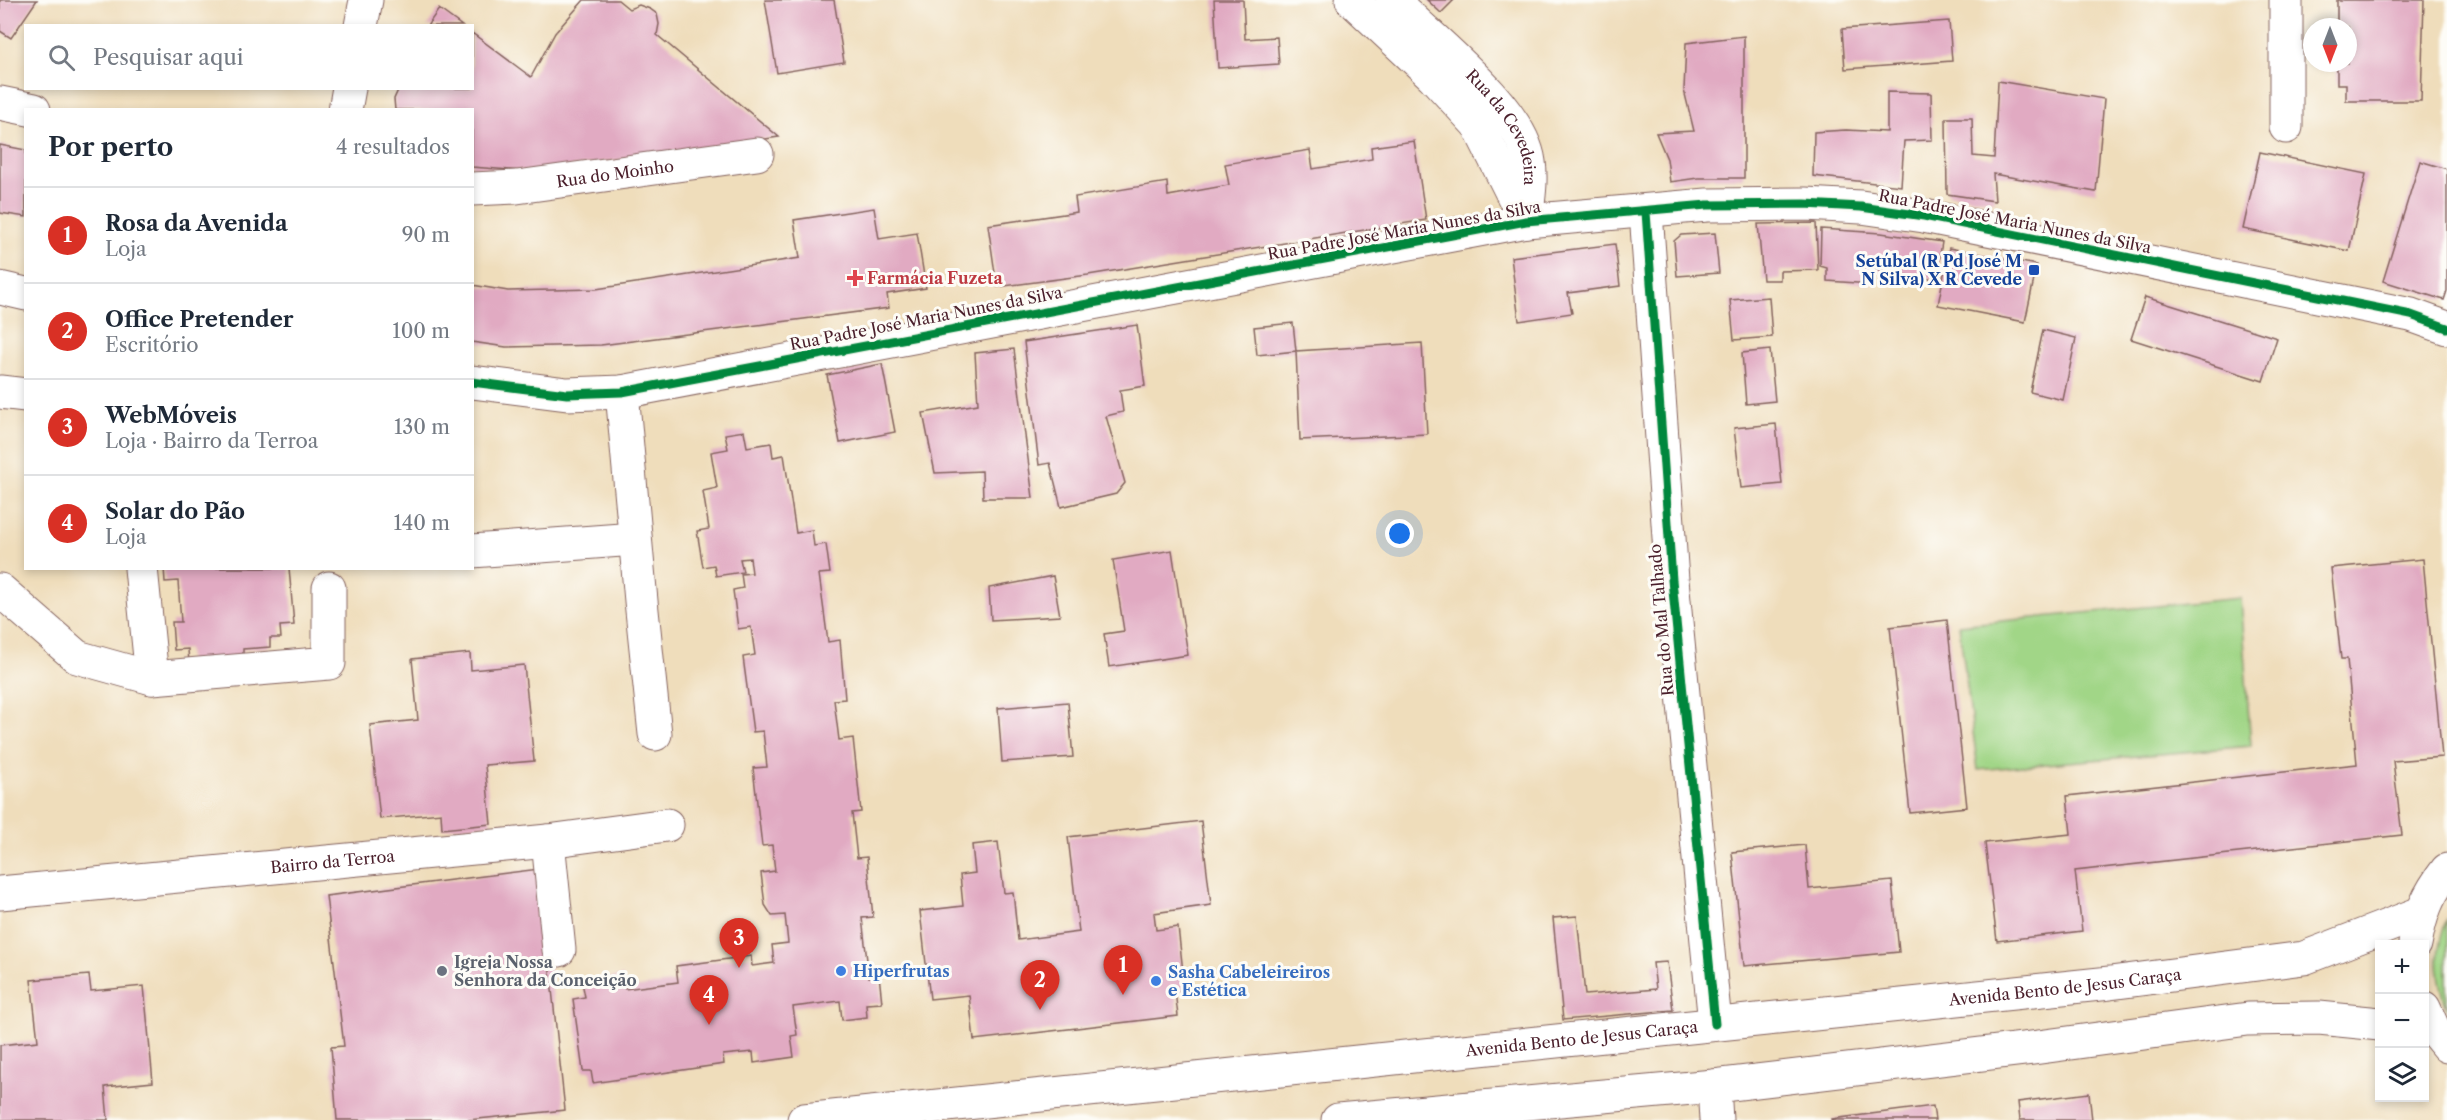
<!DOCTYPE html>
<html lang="pt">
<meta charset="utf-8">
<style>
:root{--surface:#fff;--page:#f2f2f3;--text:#1f2937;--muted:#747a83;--line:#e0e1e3;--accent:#d93025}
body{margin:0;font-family:"Libre Caslon Text",serif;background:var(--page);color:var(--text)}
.controls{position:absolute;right:18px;bottom:18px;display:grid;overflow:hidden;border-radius:0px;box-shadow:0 3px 9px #0003}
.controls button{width:54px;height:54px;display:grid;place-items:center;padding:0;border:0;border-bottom:2px solid var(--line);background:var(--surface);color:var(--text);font:30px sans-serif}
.compass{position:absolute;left:2303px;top:18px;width:54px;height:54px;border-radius:50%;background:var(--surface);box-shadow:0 3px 9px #0003;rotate:180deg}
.you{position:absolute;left:1400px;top:534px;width:21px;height:21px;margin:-15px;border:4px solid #fff;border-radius:50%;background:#1a73e8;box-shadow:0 0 0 9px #1a73e833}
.badge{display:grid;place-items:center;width:39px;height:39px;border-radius:50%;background:var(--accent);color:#fff;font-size:20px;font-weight:700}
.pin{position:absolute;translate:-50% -50px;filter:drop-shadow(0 2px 3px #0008)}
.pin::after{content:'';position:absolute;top:32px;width:21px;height:18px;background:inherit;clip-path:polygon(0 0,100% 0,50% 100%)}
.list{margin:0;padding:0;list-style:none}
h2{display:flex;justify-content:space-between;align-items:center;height:78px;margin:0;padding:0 24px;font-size:26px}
h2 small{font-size:20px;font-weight:400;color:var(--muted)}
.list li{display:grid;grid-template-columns:39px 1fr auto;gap:18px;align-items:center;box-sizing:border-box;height:96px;padding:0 24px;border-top:2px solid var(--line)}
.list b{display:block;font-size:22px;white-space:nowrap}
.list p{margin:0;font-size:20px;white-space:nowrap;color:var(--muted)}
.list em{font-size:20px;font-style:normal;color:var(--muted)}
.icon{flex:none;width:33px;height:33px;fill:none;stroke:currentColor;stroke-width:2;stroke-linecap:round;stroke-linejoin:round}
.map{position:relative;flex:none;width:2447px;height:1120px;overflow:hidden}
.search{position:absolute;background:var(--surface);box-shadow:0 3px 9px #0003;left:24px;top:24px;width:450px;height:66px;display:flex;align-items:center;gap:15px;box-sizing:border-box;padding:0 21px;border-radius:0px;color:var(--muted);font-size:22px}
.panel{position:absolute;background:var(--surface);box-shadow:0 3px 9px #0003;left:24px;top:108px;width:450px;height:462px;border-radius:0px}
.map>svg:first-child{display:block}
</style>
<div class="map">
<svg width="2447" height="1120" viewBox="0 0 2447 1120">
<rect width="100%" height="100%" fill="#fdfcf7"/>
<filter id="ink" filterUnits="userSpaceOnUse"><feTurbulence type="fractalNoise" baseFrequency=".0167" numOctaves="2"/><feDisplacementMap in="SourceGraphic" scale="12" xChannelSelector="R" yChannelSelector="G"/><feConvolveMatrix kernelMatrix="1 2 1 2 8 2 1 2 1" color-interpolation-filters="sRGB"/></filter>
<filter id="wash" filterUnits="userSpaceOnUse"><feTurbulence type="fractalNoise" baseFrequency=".008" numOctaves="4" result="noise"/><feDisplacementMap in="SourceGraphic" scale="24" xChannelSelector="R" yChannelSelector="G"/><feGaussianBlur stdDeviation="1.35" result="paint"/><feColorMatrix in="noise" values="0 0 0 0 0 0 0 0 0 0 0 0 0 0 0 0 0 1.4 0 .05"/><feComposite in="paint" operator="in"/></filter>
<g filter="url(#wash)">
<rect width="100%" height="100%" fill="#efddbb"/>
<path fill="#a1d687" stroke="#767a59" stroke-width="1.5" d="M 2240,598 L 2251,746 L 1978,770 L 1959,625 Z
M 2447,918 L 2447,1010 C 2437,974 2433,954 2447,918 Z"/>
<g id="blocks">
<path fill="#e1aac2" d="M 0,0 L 37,0 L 11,38 L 0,31 Z
M 584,0 L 618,0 L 629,9 L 639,5 L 650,9 L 657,14 L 659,24 L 657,35 L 779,137 L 536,172 L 472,167 L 472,110 L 395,110 L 394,99 L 399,88 L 472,88 L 472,33 L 531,77 L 555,33 Z
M 765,0 L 834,0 L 844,62 L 777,73 Z
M 1214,0 L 1243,0 L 1245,39 L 1277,37 L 1279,64 L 1218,68 Z
M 1427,0 L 1454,0 L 1441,13 Z
M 2337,0 L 2424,0 L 2421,101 L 2346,101 L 2346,84 L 2337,84 L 2337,63 L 2348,63 L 2348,27 L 2337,27 Z
M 439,9 L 462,26 L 427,26 Z
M 1949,21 L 1952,61 L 1845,69 L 1842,29 Z
M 1744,36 L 1744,178 L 1698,178 L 1670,182 L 1667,159 L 1656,133 L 1694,131 L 1684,90 L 1686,43 Z
M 1998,81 L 2104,99 L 2096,192 L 1993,174 L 1995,201 L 1947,194 L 1946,118 L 1972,118 L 1973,156 L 1994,158 Z
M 1887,92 L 1931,93 L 1932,140 L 1904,141 L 1901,186 L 1813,176 L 1814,132 L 1846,130 L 1887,132 Z
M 1414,141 L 1426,220 L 1088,275 L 997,287 L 988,225 L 1077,212 L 1075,197 L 1167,182 L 1168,196 L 1229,185 L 1225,164 L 1310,150 L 1313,169 L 1372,159 L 1371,147 Z
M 0,145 L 26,150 L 26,217 L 0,213 Z
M 2260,152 L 2366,174 L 2349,251 L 2243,229 Z
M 2420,161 L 2447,169 L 2447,291 L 2444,300 L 2383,281 Z
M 874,208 L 879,239 L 917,233 L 926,288 L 887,294 L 889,308 L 601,345 L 506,347 L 472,342 L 472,285 L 508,291 L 596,289 L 800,258 L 794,220 Z
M 1816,223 L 1818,270 L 1780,271 L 1780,280 L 1763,280 L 1758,224 Z
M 1821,229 L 1881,233 L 1942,242 L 1936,280 L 1875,270 L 1872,284 L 1827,281 L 1827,268 L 1820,266 Z
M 1715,233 L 1719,273 L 1677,276 L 1674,241 L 1681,235 Z
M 1615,244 L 1620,286 L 1568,293 L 1572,313 L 1519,321 L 1511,257 Z
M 1949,248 L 2037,265 L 2025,322 L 1938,305 Z
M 1769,297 L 1772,337 L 1734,340 L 1730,300 Z
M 2145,297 L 2277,338 L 2263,381 L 2131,339 Z
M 1293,323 L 1296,351 L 1257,355 L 1254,327 Z
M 1137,325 L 1145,386 L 1120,390 L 1123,412 L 1106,416 L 1125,483 L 1116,494 L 1061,507 L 1050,463 L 1039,465 L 1024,342 Z
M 2043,330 L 2076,338 L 2063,400 L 2030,392 Z
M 1422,343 L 1427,434 L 1300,440 L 1296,351 Z
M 1014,349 L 1033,498 L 983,498 L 982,471 L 935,473 L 923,413 L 978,404 L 975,353 Z
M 1770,350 L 1775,401 L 1746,404 L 1742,353 Z
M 882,364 L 895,432 L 840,443 L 827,375 Z
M 1776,424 L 1782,484 L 1741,488 L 1734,428 Z
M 744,431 L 747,447 L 771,443 L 773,457 L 784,455 L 796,533 L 812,530 L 814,546 L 826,544 L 830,573 L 819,574 L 828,642 L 840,640 L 845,699 L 834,700 L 839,740 L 853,738 L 861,812 L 852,813 L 857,858 L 867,857 L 873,917 L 862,918 L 869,977 L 879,975 L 882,1003 L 866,1004 L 867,1017 L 842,1020 L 840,1001 L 793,1007 L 797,1035 L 791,1036 L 794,1057 L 754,1063 L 753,1052 L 723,1055 L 724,1064 L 593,1083 L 591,1071 L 583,1071 L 573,999 L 585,997 L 582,982 L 623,976 L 625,989 L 678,982 L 676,966 L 751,956 L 752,966 L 774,963 L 772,945 L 788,943 L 785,915 L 772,916 L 765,905 L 761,873 L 775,871 L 772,845 L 762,846 L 753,768 L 767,767 L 763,731 L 753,732 L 743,657 L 755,655 L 751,627 L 738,629 L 733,590 L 743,588 L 741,574 L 752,573 L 750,558 L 740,559 L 743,572 L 716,576 L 714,565 L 703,567 L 697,531 L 709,529 L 703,491 L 717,488 L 711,452 L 728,449 L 725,434 Z
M 1172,550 L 1188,655 L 1109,667 L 1104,634 L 1124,631 L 1113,560 Z
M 2423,559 L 2442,757 L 2393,761 L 2402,835 L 2075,871 L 2082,931 L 1997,941 L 1985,843 L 2071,834 L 2067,796 L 2357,764 L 2347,659 L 2341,659 L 2331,568 Z
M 164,568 L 289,568 L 294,625 L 280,626 L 281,638 L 270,638 L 270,647 L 243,649 L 243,658 L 189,663 L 188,649 L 174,650 L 172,622 L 181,622 L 178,581 L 165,582 Z
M 1053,576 L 1060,616 L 991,620 L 989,588 Z
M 1947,620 L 1967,807 L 1910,813 L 1890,627 Z
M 470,653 L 471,670 L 524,665 L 534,761 L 485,765 L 491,824 L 442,829 L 441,813 L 380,819 L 370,725 L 418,720 L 412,659 Z
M 1068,702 L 1073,757 L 1002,762 L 998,708 Z
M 1201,821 L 1211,905 L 1154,913 L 1156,930 L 1178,927 L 1185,990 L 1175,991 L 1178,1016 L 974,1040 L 969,995 L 930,999 L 920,911 L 963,906 L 960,875 L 975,873 L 972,845 L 998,842 L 1004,893 L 1013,892 L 1018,940 L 1079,932 L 1068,837 Z
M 1805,845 L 1809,889 L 1892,881 L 1899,952 L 1744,966 L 1732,852 Z
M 539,869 L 565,1110 L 468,1120 L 337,1120 L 331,1047 L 344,1046 L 326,896 Z
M 1577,916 L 1585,995 L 1656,989 L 1653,963 L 1667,962 L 1673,1010 L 1563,1020 L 1553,918 Z
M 89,975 L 91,991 L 144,986 L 153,1082 L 105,1087 L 108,1120 L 0,1120 L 0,1045 L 38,1041 L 31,980 Z
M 2089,1093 L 2092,1120 L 2020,1120 L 2018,1102 Z
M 1933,1106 L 1935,1120 L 1832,1120 L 1832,1119 Z"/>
</g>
</g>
<g filter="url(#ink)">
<use href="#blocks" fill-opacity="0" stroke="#84625d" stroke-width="1.5"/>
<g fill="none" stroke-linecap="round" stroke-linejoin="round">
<defs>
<g id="minor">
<path d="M 1352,0 L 1433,76 L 1478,125 L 1526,221"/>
<path id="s1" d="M 1392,0 C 1431,39 1522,108 1529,162 C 1532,182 1528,202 1526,221"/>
<path d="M 2286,0 L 2286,127"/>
<path d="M 361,26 L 366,0"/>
<path d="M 0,103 L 34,110"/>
<path d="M 345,110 L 349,88"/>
<path id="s2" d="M 472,189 L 517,187 L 757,154"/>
<path d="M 1646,212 L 1672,580 L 1715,1024"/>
<path d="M 0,288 L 26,294"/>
<path d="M 472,382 L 567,394 L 622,392 L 1526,221 L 1707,205 L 1805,204 L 1861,207 L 1924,216 L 2411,315 L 2447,328"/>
<path d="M 0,392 L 26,395"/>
<path d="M 622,392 L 641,601 L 655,734"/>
<path d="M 472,551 L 635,539"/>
<path d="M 141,568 L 152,678"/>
<path d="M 0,590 L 77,657 L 152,678 L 329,663 L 329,588"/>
<path d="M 548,841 L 559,950"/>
<path id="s3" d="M 0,893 L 548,841 L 667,825"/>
<path d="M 1714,1086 L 1716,1120"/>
</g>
<g id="secondary">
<path id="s4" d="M 804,1120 L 2110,983 L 2304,958 L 2421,913"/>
<path d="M 1338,1120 L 1714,1086 L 2032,1048 L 2248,1019 L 2319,1018 L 2380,1024"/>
</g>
<path id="primary" d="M 2415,944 C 2421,912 2427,896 2447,870
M 2424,1008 L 2434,1030 L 2447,1046"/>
</defs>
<use href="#minor" stroke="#84625d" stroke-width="35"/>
<use href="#secondary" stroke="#84625d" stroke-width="35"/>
<use href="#primary" stroke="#84625d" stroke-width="35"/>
<use href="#minor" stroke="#fff" stroke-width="33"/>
<use href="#secondary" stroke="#fff" stroke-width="33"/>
<use href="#primary" stroke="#fff" stroke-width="33"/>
<defs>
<path id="cycleway" d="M 1646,212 L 1672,580 L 1715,1024
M 472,382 L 567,394 L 622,392 L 1526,221 L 1707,205 L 1805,204 L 1861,207 L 1924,216 L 2411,315 L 2447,328"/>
</defs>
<use href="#cycleway" stroke="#fdfcf7" stroke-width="13"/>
<use href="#cycleway" stroke="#00873e" stroke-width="9"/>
</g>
</g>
<rect fill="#1a4fb4" stroke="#fdfcf7" stroke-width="2" x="2028" y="264" width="12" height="12" rx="3"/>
<path fill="#e0444e" stroke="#fdfcf7" stroke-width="2" d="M852 269h6v6h6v6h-6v6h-6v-6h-6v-6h6z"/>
<circle fill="#6b7280" stroke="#fdfcf7" stroke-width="2" cx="442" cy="971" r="6"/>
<g fill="#3f7fe0" stroke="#fdfcf7" stroke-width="2">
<circle cx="841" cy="971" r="6"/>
<circle cx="1156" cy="981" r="6"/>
</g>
<g text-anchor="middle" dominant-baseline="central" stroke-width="6" stroke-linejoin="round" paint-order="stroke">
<g font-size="16" fill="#4a1f2b" stroke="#fdfcf7">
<text stroke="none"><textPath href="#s1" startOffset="172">Rua da Cevedeira</textPath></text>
<text stroke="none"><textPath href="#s2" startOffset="144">Rua do Moinho</textPath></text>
<text transform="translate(2015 221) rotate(11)">Rua Padre José Maria Nunes da Silva</text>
<text transform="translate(1404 230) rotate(-10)">Rua Padre José Maria Nunes da Silva</text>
<text transform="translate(926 318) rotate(-11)">Rua Padre José Maria Nunes da Silva</text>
<text transform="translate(1661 620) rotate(-95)">Rua do Mal Talhado</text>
<text stroke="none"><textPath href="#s3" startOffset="334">Bairro da Terroa</textPath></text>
<text stroke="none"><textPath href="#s4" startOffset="1268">Avenida Bento de Jesus Caraça</textPath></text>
<text stroke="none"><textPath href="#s4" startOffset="782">Avenida Bento de Jesus Caraça</textPath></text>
</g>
<g font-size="16" font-weight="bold" fill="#164399" stroke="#fdfcf7" text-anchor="end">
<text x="2022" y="261">Setúbal (R Pd José M<tspan x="2022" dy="18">N Silva) X R Cevede</tspan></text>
</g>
<g font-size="16" font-weight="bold" fill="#be3a42" stroke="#fdfcf7" text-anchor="start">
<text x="867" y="278">Farmácia Fuzeta</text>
</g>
<g font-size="16" font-weight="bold" fill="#5b616d" stroke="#fdfcf7" text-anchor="start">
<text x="454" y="962">Igreja Nossa<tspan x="454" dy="18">Senhora da Conceição</tspan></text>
</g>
<g font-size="16" font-weight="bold" fill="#366cbe" stroke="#fdfcf7" text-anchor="start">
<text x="853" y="971">Hiperfrutas</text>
<text x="1168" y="972">Sasha Cabeleireiros<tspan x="1168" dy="18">e Estética</tspan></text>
</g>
</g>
</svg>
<div class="controls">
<button>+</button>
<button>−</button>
<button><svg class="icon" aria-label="layers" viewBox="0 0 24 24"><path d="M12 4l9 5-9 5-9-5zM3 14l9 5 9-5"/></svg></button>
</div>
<svg class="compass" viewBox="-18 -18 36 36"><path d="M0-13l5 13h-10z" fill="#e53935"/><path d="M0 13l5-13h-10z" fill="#747a83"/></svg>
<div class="you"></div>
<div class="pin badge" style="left:1123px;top:995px">1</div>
<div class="pin badge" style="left:1040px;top:1010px">2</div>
<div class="pin badge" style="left:739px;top:968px">3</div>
<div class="pin badge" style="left:709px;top:1025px">4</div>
<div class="search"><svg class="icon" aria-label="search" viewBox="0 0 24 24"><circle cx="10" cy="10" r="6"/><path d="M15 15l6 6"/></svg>Pesquisar aqui</div>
<section class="panel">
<h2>Por perto<small>4 resultados</small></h2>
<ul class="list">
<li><span class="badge">1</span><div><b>Rosa da Avenida</b><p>Loja</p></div><em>90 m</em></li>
<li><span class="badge">2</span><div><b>Office Pretender</b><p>Escritório</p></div><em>100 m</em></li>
<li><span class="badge">3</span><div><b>WebMóveis</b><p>Loja · Bairro da Terroa</p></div><em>130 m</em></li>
<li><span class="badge">4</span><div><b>Solar do Pão</b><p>Loja</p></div><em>140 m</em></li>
</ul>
</section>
</div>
